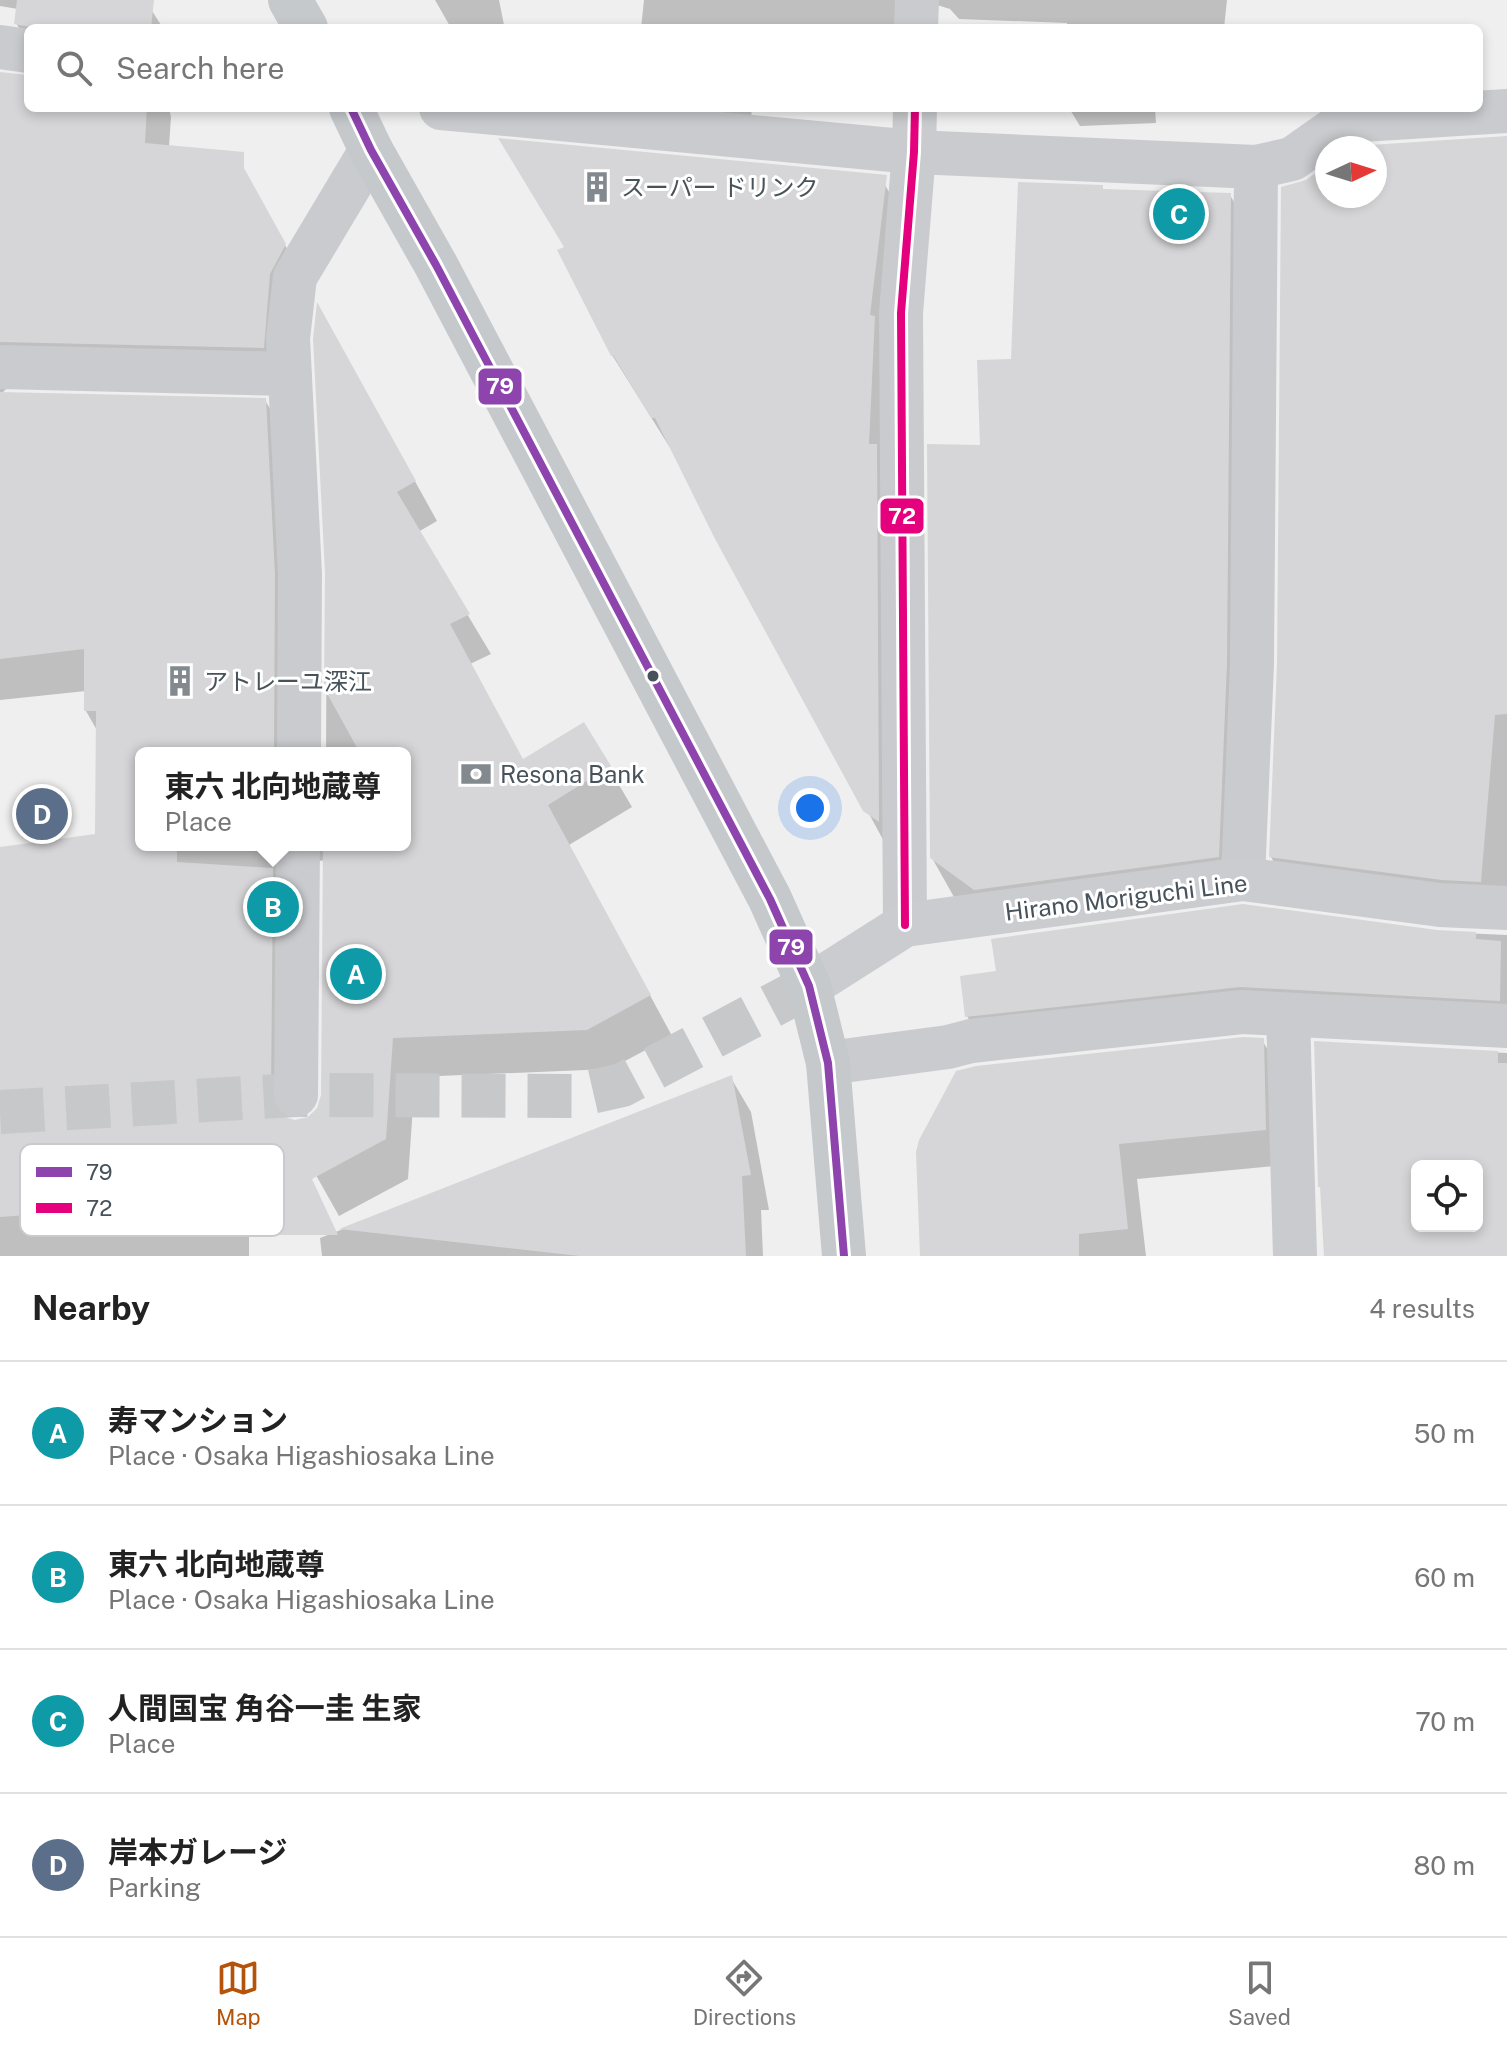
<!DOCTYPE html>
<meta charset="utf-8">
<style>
:root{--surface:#fff;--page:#f6f6f6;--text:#222;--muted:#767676;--line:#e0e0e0;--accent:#b45309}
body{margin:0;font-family:"Public Sans","Noto Sans JP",sans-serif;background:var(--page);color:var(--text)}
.controls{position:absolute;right:24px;bottom:24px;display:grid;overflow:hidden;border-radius:12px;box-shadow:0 4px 12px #0003}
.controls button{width:72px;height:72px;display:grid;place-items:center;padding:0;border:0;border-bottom:2px solid var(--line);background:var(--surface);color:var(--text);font:40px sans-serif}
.compass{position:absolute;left:1315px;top:136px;width:72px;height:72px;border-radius:50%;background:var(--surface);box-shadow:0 4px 12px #0003;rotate:86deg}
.you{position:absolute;left:810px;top:808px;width:28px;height:28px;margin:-20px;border:6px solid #fff;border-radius:50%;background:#1a73e8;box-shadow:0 0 0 12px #1a73e833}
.badge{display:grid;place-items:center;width:52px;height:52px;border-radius:50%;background:var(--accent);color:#fff;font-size:26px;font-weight:700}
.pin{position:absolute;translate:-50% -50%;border:4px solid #fff;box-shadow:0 2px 8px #0006}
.popup{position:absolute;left:135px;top:747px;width:276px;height:104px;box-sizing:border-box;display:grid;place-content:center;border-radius:12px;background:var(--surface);filter:drop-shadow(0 2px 6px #0005);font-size:26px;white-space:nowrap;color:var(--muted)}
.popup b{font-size:30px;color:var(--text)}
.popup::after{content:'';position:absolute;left:50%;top:100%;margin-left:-16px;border:16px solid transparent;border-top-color:var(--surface)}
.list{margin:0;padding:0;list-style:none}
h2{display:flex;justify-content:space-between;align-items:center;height:104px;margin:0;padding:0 32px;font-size:34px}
h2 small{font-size:26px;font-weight:400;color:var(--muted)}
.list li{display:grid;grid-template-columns:52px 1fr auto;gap:24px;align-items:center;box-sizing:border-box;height:144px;padding:0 32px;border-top:2px solid var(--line)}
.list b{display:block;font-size:30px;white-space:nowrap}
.list p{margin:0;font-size:26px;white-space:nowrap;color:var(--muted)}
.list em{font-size:26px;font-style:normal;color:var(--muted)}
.icon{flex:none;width:44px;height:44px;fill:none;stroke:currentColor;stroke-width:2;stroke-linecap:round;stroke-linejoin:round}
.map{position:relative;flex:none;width:1507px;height:1256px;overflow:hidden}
.search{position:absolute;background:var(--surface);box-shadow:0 4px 12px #0003;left:24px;right:24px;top:24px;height:88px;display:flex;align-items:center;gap:20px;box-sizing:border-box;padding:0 28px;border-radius:12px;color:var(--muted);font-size:30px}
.sheet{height:680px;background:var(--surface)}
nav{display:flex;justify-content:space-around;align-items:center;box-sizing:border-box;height:112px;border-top:2px solid var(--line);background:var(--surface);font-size:22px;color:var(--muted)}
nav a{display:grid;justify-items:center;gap:4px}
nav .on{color:var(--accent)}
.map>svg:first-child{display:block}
</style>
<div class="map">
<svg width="1507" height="1256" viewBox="0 0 1507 1256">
<rect width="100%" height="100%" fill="#f0efef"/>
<path fill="#0003" fill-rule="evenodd" d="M 0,0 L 145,0 L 163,28 L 28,28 L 28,44 L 16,23 L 18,9 L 0,6 Z
M 435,0 L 499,0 L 504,25 L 498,28 L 451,28 Z
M 644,0 L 1227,0 L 1224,28 L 1067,28 L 1067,23 L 959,19 L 950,9 L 937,5 L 908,28 L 641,28 Z
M 0,74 L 28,77 L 28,108 L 169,108 L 171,117 L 169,147 L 259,198 L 307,285 L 285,387 L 10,385 L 1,394 L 265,400 L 288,440 L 296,753 L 141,753 L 141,845 L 405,845 L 405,753 L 326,753 L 327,573 L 339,344 L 437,521 L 418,532 L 491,654 L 470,664 L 523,761 L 584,725 L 632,807 L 569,845 L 672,1036 L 610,1069 L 415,1077 L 408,1179 L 339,1216 L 317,1177 L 313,1115 L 320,1108 L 323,1095 L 325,860 L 308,863 L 293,1085 L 249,1086 L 249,1256 L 0,1256 L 0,849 L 97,835 L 98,732 L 86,711 L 86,691 L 0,700 Z
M 638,108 L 752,108 L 749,139 Z
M 1069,108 L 1155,108 L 1156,123 L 1080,126 Z
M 1507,138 L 1507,913 L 1289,889 L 1271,857 L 1307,182 L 1327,167 L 1327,196 L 1375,196 L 1375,148 L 1355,148 Z
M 885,185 L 906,221 L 887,847 L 674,454 L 612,355 Z
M 1230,195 L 1252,233 L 1240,895 L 954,897 L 932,858 L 982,447 L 1013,361 Z
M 1439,932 L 1507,935 L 1507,1031 L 1262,1018 L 986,1048 L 967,1016 Z
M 1262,1040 L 1283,1075 L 1285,1165 L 1137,1179 L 1146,1256 L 922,1256 Z
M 1316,1043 L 1507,1053 L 1507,1256 L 1326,1256 ZM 1417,1166 L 1477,1166 L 1477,1226 L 1417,1226 Z
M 731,1078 L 751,1112 L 769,1210 L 761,1210 L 763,1256 L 322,1256 L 320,1238 Z"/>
<path fill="#d6d6d8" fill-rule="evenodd" d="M 17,0 L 154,0 L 151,28 L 36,28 L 14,24 Z
M 0,72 L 28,75 L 28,108 L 147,108 L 145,143 L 244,152 L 244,168 L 286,244 L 270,274 L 264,348 L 0,342 Z
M 1507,136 L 1507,714 L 1495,715 L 1481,882 L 1442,880 L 1269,857 L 1277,664 L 1281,187 L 1306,180 L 1327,165 L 1327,196 L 1375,196 L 1375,148 L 1351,148 L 1355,146 Z
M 498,138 L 887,175 L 870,315 L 875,316 L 869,444 L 877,444 L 879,822 L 863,811 L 714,537 L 655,418 L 651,418 L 613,355 L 611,356 L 557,250 L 564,247 Z
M 1018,182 L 1103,185 L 1103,189 L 1231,193 L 1227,663 L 1219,857 L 974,890 L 930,858 L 927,444 L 980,445 L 977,360 L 1011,359 Z
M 317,302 L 416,481 L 397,492 L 470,614 L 450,624 L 523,759 L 584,722 L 611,766 L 548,805 L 651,995 L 587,1030 L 393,1038 L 386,1139 L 312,1179 L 338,1235 L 271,1235 L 272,1219 L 71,1231 L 70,1212 L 0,1217 L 0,847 L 95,834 L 96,711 L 84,711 L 84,649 L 0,659 L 0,392 L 266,398 L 275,575 L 274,753 L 141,753 L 141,845 L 177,845 L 177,862 L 273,868 L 271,1096 L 275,1108 L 284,1117 L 295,1120 L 308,1117 L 317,1108 L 321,1095 L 323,845 L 410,845 L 405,837 L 405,753 L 360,753 L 324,688 L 325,573 L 313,339 Z
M 1243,904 L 1437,930 L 1476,932 L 1476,939 L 1501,941 L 1500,1001 L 1240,987 L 965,1017 L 960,976 L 996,971 L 991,939 Z
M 1243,1037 L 1264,1038 L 1266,1130 L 1119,1144 L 1128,1229 L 1079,1234 L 1079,1256 L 920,1256 L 916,1152 L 919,1140 L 956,1071 L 976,1066 Z
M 1314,1041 L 1498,1051 L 1498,1063 L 1507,1063 L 1507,1256 L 1324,1256 L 1320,1187 L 1318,1187 ZM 1417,1166 L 1477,1166 L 1477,1226 L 1417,1226 Z
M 732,1075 L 751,1175 L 742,1176 L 746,1256 L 580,1256 L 339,1229 Z"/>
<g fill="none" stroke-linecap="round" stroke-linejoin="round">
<path stroke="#c6c8ca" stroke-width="44" stroke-dasharray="44 22" stroke-linecap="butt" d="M 0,1112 L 296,1095 L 574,1096 L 622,1085 L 809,986"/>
<path stroke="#c9cbce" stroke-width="44" d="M 916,28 L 917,0
M 0,47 L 28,51
M 441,108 L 914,152 L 1256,167 L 1292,159 L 1346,121 L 1507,111
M 0,367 L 290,374
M 299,753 L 300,574 L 288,338 L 295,277 L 371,150
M 1243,879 L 1252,664 L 1256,167
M 905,925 L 901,313 L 914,152 L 915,108
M 1288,1015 L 1295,1256
M 828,1063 L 948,1047 L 971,1041 L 1242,1012 L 1507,1026
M 296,1095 L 298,845"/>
<path stroke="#cacccf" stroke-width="44" d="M 809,986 L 905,925 L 1243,879 L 1440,905 L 1507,908"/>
<path stroke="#c6c9cc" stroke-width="44" d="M 290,0 L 306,28
M 351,108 L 371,150 L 436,265 L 770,899 L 809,986 L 828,1063 L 844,1256"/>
<defs>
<path id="bus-1" d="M 351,108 L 371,150 L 436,265 L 770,899 L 809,986 L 828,1063 L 844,1256"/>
<path id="bus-2" d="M 905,925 L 901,313 L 914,152 L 915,108"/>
</defs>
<use href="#bus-1" stroke="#fff" stroke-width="14"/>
<use href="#bus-2" stroke="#fff" stroke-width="14"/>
<use href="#bus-1" stroke="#8e44ad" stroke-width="8"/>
<use href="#bus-2" stroke="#e5007d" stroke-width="8"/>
</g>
<defs>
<symbol id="building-bare" viewBox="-9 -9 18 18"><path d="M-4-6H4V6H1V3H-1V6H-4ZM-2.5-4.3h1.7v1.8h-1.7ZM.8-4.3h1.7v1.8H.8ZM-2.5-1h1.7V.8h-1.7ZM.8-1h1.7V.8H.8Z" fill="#82898f" stroke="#fff" stroke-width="2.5" paint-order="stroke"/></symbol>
<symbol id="bank-bare" viewBox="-9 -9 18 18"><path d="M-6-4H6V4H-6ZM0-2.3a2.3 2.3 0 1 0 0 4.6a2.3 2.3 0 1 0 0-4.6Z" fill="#82898f" stroke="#fff" stroke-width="2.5" paint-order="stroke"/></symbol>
</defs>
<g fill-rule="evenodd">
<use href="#building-bare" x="575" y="165" width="44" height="44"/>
<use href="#building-bare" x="158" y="659" width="44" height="44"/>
<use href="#bank-bare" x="454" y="752" width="44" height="44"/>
</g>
<circle fill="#47525b" stroke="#fff" stroke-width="3" cx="653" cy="676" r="7"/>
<g text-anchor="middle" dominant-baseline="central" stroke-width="6" stroke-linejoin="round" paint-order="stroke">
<g font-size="24" fill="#47525b" stroke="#fff" text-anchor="start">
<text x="621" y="187">スーパー ドリンク</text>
<text x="204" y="681">アトレーユ深江</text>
<text x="500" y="774">Resona Bank</text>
</g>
<g font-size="24" fill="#47525b" stroke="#fff">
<text transform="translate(1126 897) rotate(-7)">Hirano Moriguchi Line</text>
</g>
</g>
<rect x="20" y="1144" width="264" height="92" rx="12" fill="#fff" stroke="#c8cbce" stroke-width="2"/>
<rect x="36" y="1167" width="36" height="10" fill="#8e44ad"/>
<rect x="36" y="1203" width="36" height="10" fill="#e5007d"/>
<g font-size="22" fill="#47525b">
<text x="86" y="1180">79</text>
<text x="86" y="1216">72</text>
</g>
<g stroke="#fff" stroke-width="3">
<rect x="477" y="367" width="46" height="39" rx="8" fill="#8e44ad"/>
<rect x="879" y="497" width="46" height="38" rx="8" fill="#e5007d"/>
<rect x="768" y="928" width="46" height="38" rx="8" fill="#8e44ad"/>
</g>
<g font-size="22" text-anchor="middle" font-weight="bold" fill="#fff">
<text x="500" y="394">79</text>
<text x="902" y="524">72</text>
<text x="791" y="955">79</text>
</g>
</svg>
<div class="controls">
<button><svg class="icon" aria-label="locate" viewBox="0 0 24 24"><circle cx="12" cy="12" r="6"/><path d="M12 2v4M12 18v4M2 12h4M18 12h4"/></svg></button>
</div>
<svg class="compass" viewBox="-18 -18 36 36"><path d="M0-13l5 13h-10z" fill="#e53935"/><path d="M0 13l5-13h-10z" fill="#767676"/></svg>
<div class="you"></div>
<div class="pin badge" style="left:356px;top:974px;background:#0f9aa8">A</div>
<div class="pin badge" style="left:273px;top:907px;background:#0f9aa8">B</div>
<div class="popup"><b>東六 北向地蔵尊</b>Place</div>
<div class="pin badge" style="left:1179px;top:214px;background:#0f9aa8">C</div>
<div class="pin badge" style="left:42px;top:814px;background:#5c6f8a">D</div>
<div class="search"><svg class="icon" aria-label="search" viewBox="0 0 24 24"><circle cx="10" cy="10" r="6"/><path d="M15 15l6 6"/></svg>Search here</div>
</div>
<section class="sheet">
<h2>Nearby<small>4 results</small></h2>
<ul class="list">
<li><span class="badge" style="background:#0f9aa8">A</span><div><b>寿マンション</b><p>Place · Osaka Higashiosaka Line</p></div><em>50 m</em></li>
<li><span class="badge" style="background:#0f9aa8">B</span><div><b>東六 北向地蔵尊</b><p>Place · Osaka Higashiosaka Line</p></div><em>60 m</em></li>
<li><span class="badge" style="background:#0f9aa8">C</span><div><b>人間国宝 角谷一圭 生家</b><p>Place</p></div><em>70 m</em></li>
<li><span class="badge" style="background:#5c6f8a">D</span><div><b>岸本ガレージ</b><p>Parking</p></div><em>80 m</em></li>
</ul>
</section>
<nav>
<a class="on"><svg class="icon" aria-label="map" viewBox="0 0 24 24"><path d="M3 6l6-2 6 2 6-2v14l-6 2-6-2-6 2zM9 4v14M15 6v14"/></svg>Map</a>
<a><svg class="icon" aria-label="directions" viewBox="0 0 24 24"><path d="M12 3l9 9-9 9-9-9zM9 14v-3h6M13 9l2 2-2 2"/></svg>Directions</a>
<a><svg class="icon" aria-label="saved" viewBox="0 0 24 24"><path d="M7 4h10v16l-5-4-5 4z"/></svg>Saved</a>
</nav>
